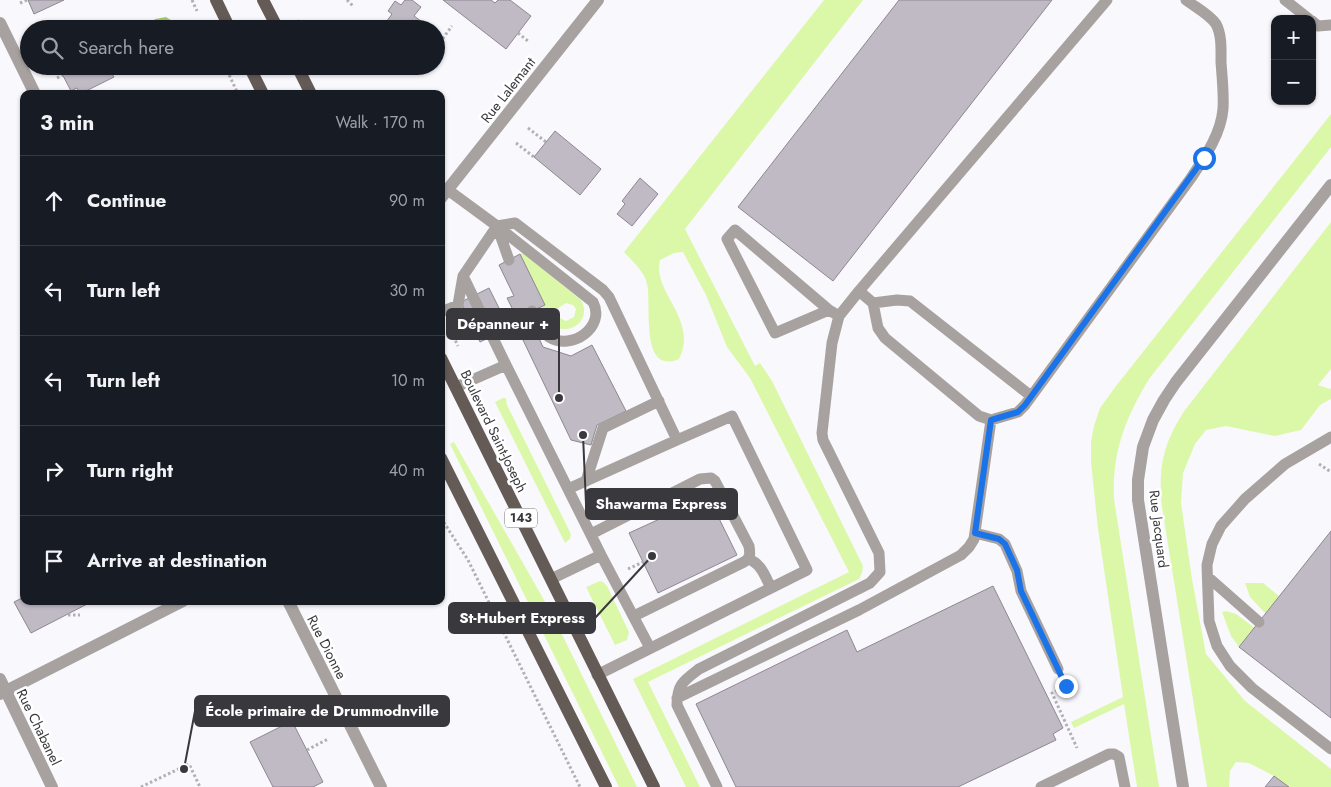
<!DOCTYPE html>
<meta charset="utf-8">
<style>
:root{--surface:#171b24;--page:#20242c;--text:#f1f3f6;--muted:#9ea1a6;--line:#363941}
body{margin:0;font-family:Jost,sans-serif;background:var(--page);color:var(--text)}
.controls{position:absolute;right:15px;top:15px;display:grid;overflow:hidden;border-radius:10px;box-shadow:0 1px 4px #0004}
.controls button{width:45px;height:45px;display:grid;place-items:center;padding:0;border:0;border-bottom:1px solid var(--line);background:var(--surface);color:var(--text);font:25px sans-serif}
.stop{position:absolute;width:15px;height:15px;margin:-11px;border:4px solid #1a73e8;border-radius:50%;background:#fff}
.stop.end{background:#1a73e8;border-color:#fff;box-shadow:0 1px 5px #0008}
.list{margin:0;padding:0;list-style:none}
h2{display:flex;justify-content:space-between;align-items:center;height:65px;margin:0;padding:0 20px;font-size:21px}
h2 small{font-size:16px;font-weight:400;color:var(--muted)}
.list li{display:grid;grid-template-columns:32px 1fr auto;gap:15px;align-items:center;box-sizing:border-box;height:90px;padding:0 20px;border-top:1px solid var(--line)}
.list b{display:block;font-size:19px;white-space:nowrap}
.list em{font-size:16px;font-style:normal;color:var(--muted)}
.icon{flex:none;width:28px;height:28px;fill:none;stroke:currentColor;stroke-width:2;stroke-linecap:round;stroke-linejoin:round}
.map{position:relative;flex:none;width:1331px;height:787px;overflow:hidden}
.search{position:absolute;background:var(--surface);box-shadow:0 1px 4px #0004;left:20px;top:20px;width:425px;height:55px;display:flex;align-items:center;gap:12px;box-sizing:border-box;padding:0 18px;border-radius:28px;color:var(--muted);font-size:19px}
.panel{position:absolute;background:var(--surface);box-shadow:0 1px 4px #0004;left:20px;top:90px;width:425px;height:515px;border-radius:10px}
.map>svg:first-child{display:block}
</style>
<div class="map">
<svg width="1331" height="787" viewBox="0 0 1331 787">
<rect width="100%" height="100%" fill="#f9f8fd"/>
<path fill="#dbf8a9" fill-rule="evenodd" d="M 824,0 L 863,0 L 685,229 L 755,366 L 760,363 L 772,381 L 863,566 L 862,573 L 859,579 L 648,682 L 700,787 L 686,787 L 633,679 L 849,572 L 750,378 L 727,347 L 706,295 L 683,252 L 674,253 L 660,260 C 652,293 699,319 679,359 C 639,376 652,303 647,284 C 645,272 632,261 624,252 Z
M 1331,114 L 1331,147 L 1149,379 C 1125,419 1112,452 1114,499 L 1159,787 L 1137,787 L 1124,704 L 1074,728 L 1071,722 L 1123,697 L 1098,529 L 1091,462 L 1091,442 L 1094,426 L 1100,408 L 1116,386 Z
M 1331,222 L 1331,369 L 1318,385 L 1330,389 L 1331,388 L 1331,399 L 1320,405 L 1301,430 L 1275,436 L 1226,426 L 1206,430 L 1195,444 L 1183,473 L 1181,503 L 1192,579 L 1206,654 L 1245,701 L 1331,769 L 1331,787 L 1289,787 L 1274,776 L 1249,763 L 1236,762 L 1230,771 L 1229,787 L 1207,787 L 1162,507 C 1158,468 1163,443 1185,410 Z
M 523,253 L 581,300 C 593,321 567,339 549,323 C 540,315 525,268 520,254 ZM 566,303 L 573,305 L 576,309 L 574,317 L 566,321 C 559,318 557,316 557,309 Z
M 503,398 L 506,398 L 507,405 L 571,534 L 570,539 L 565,543 L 495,402 Z
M 454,442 L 552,614 L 637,787 L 619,787 L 450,444 Z
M 600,581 L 603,582 L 607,586 L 629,632 L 627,640 L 615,645 L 586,587 Z
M 1245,583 L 1263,583 L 1279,596 L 1266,614 L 1250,597 Z
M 1226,611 L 1236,614 L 1255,628 L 1239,647 L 1231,636 L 1222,612 Z"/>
<path fill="#aac96f" d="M 166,17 L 177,24 L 180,29 L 148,29 L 147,26 L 155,19 Z"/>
<path fill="#c0bac5" stroke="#8e8792" d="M 28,0 L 64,0 L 34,14 Z
M 405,0 L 412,0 L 421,7 L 414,16 L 432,29 L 381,29 L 392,14 L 388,11 L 395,1 L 401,5 Z
M 443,0 L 491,0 L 495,3 L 498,0 L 510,0 L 531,16 L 506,49 Z
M 899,0 L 1052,0 L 833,281 L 738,207 Z
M 58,66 L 120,66 L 122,69 L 112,74 L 114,77 L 80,94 L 77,88 L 71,91 Z
M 555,131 L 601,169 L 580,195 L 534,157 Z
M 640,178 L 658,194 L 632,226 L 617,214 L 625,204 L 622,201 Z
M 520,254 L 545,305 L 517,318 L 507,298 L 514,296 L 499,265 Z
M 489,288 L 509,328 L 480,342 L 461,302 Z
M 537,334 L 543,347 L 571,356 L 592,345 L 626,411 L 597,425 L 591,445 L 571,440 L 523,340 Z
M 706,492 L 737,555 L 658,593 L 629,533 L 664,517 L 662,513 Z
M 1331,531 L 1331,718 L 1239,647 Z
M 993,586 L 1063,728 L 1053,734 L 1056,740 L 958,787 L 736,787 L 696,704 L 847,630 L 857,652 Z
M 24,597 L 24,601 L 93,601 L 31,633 L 14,602 Z
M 292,721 L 323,782 L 313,787 L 273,787 L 250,742 Z
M 1274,776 L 1289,787 L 1265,787 Z"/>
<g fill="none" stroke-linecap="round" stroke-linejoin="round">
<path stroke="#b1b0b5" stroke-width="3" stroke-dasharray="2.5 2.5" stroke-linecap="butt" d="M 192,0 L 197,11
M 347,0 L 353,6
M 20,3 L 27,0
M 297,20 L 301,29
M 518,33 L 528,41
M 436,44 L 438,45 L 452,26
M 225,66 L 238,94
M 57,78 L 63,75
M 528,128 L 546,142
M 516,143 L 534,157
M 449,327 L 458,346
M 1319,464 L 1331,472
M 441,518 L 468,560 L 580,787
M 628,569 L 643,562
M 68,615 L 80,615
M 1062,688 L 1052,693 L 1077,748
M 307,750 L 328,739
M 141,787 L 189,764 L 200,787"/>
<path stroke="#a7a29f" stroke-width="11" d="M 1285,0 L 1309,19
M 1312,21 L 1318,26 L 1331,25
M 448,190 L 497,226 L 593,302 C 606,327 572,351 549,337 C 541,331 537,320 532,311
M 497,226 L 509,260
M 873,303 L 859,291 L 1107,0
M 829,310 L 775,333 L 727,239 L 735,230 L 829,310 L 839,316
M 441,312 L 458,305 L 463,276
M 456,387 L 506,365 L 568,489 L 677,440 L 609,297 L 603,290 L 515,223 L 497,226 L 463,276 L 506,365
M 991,420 L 979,416 L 885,338 L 878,328 L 873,303 L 897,300 L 910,301 L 1031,396
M 1331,437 L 1285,464 L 1245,499 L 1221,526 L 1212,544 L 1207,565 L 1209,621 L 1217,646 L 1230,666 L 1252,688 L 1331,749
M 586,481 L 603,428 L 659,401
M 568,489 L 601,555
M 975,533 L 999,539 L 1005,544 L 1017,571 L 1021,591 L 1058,669
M 591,534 L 700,479 L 711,478 L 715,481 L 749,546 C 750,553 751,558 744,562 L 634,616
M 748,559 C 761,563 765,576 771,588
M 1208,577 L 1259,622
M 551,579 L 601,555 L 650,648
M 597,675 L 807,570 L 732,416 L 677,440
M 677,698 L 859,610 L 961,555 L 969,547 L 974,539 L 991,420 L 1018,412 L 1025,405 L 1191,178 C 1205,157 1221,134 1223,109 C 1224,94 1222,77 1221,62 C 1221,50 1222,35 1216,24 C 1209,14 1195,7 1186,0
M 717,787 L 677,705 C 677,685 683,681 699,669 L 870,583 L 880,572 L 879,553 L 823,440 L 822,433 L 832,343 L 839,316 L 859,291
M 1041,787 L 1109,754 L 1114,754 L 1119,757 L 1125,787"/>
<path stroke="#a7a29f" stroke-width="12" d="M 0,23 L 35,94
M 441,198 L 598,0
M 288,601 L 381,787
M 0,679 L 52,787
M 0,694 L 183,601
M 1183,787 L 1138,500 L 1138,480 L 1143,447 L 1153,420 L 1164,400 L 1176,382 L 1331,185"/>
<path stroke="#645b56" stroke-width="12" d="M 216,0 L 230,29
M 263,0 L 278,29
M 249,66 L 263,94
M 297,66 L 311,94
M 441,358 L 654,787
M 441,458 L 606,787"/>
</g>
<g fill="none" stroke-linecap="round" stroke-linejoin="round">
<path stroke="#1a73e8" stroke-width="6" d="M 1066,686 L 1021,591 L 1017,570 L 1005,544 L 999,539 L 975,533 L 991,420 L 1018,412 L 1025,405 L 1204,158"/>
</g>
<g text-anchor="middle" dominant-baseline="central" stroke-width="5" stroke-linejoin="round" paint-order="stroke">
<rect fill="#fff" stroke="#747477" stroke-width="1" x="505" y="508.5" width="32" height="19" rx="4"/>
<g font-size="12" font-weight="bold" fill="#39383d">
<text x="521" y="518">143</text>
</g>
<g font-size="14" fill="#39383d" stroke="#fff">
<text transform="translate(508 90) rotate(-52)">Rue Lalemant</text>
<text transform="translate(494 431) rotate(64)">Boulevard Saint-Joseph</text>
<text transform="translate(1159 529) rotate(83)">Rue Jacquard</text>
<text transform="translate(327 647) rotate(63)">Rue Dionne</text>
<text transform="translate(39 727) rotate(64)">Rue Chabanel</text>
</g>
</g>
<path fill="none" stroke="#39383d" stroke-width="2" d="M559 398L559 324M583 435L586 504M652 556L595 618M184 769L195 711"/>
<g fill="#39383d" stroke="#fff" stroke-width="2">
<circle cx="559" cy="398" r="5"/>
<circle cx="583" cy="435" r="5"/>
<circle cx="652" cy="556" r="5"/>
<circle cx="184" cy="769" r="5"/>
</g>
<g fill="#39383d" stroke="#39383d" stroke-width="2">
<rect x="447" y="309" width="112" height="30" rx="5"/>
<rect x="586" y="489" width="151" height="30" rx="5"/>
<rect x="449" y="603" width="146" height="30" rx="5"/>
<rect x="195" y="696" width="254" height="30" rx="5"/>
</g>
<g font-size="15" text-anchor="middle" font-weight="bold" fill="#fff">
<text x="503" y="329">Dépanneur +</text>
<text x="661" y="509">Shawarma Express</text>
<text x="522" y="623">St-Hubert Express</text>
<text x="322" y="716">École primaire de Drummodnville</text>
</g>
</svg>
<div class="controls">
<button>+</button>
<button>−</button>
</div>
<div class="stop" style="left:1204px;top:158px"></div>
<div class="stop end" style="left:1066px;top:686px"></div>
<div class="search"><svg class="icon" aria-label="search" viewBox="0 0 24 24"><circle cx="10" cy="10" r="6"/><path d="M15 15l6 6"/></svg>Search here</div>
<section class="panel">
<h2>3 min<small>Walk · 170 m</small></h2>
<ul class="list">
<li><svg class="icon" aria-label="ahead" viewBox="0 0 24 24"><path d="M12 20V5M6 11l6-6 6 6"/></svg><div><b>Continue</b></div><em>90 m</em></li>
<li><svg class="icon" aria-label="left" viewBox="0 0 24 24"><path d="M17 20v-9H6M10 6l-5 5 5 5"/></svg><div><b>Turn left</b></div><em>30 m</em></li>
<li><svg class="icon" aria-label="left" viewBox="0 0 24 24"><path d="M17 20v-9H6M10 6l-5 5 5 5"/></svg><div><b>Turn left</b></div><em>10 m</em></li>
<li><svg class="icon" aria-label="right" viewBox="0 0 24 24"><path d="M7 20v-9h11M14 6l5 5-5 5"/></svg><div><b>Turn right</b></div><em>40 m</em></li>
<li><svg class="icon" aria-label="arrive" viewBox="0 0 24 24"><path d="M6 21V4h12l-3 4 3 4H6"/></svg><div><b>Arrive at destination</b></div></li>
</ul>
</section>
</div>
